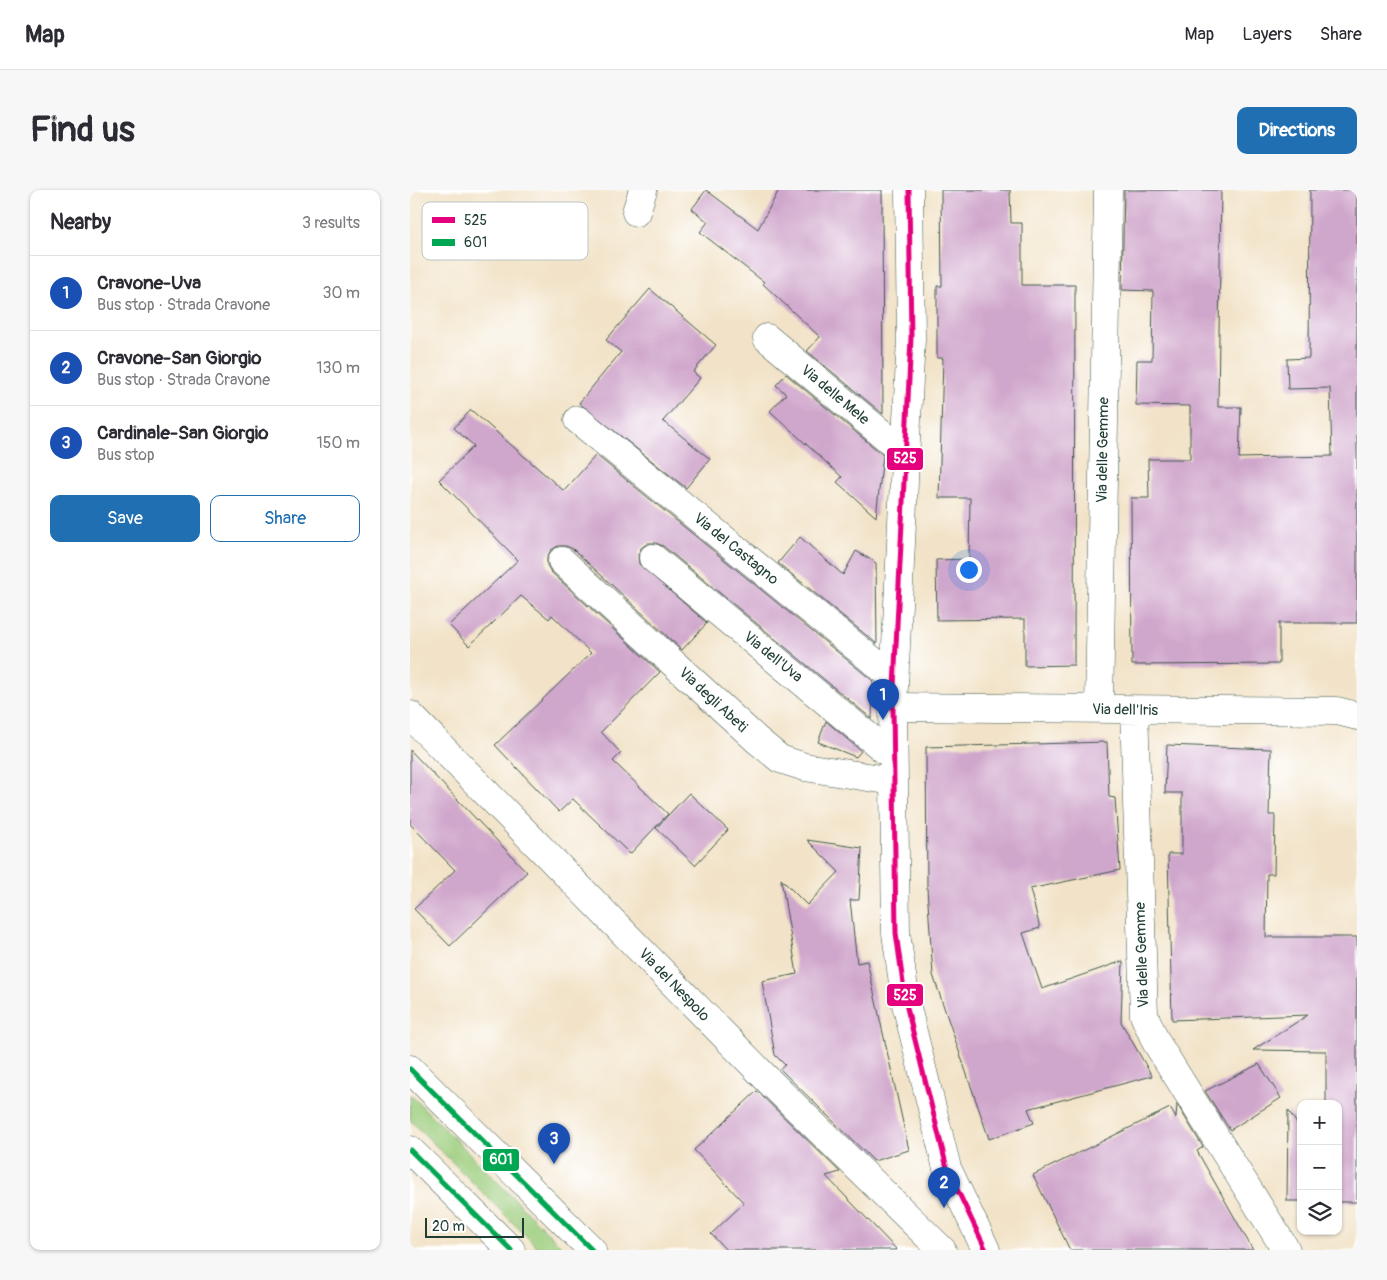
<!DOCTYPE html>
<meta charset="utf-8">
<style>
:root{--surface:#fff;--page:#f7f7f7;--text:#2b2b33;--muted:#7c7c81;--line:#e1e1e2;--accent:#1f6fb2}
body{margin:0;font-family:Pangolin,sans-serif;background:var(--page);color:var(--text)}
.controls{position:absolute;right:15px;bottom:15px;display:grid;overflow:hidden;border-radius:10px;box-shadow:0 1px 4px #0004}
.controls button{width:45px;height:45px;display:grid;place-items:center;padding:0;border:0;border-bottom:1px solid var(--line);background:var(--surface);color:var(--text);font:25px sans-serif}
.scale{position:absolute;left:15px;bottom:12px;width:99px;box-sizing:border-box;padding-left:5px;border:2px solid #1f3d34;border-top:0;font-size:14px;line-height:18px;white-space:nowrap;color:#1f3d34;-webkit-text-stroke:4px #fff;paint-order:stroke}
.you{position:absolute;left:558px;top:379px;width:18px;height:18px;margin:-12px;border:4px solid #fff;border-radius:50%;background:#1a73e8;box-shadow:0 0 0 8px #1a73e833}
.badge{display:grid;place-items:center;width:32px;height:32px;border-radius:50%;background:var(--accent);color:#fff;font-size:16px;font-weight:700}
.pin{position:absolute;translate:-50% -41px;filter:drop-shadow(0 1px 2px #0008)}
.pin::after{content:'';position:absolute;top:26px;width:18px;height:15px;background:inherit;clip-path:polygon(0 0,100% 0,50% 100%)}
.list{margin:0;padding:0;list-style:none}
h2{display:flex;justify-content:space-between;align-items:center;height:65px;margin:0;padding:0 20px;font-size:21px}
h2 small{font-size:16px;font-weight:400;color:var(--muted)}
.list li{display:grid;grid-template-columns:32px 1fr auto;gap:15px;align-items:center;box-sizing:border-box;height:75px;padding:0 20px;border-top:1px solid var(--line)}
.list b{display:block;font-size:19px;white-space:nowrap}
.list p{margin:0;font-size:16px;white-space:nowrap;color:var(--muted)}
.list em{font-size:16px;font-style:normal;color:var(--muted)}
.actions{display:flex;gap:10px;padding:15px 20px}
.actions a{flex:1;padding:11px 0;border:1px solid var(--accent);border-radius:10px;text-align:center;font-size:18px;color:var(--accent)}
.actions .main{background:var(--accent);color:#fff}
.icon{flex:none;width:28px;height:28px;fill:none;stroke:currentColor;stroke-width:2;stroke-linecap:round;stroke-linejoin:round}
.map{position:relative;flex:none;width:947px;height:1060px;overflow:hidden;border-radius:10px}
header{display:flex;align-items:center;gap:30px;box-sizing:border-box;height:70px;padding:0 25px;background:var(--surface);border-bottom:1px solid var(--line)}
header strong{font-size:24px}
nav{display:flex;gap:28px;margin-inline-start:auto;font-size:18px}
.intro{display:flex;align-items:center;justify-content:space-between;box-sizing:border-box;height:120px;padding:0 30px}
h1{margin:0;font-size:35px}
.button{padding:12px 22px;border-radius:10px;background:var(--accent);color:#fff;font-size:18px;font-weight:700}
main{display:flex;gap:30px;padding:0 30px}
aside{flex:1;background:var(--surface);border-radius:10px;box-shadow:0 1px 4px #0004}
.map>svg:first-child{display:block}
</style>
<header>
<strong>Map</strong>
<nav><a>Map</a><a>Layers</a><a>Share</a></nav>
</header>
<div class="intro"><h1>Find us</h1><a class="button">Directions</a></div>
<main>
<aside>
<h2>Nearby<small>3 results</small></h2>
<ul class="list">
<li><span class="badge" style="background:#1a4fb4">1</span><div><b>Cravone-Uva</b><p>Bus stop · Strada Cravone</p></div><em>30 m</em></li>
<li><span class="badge" style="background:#1a4fb4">2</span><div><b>Cravone-San Giorgio</b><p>Bus stop · Strada Cravone</p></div><em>130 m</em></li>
<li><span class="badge" style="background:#1a4fb4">3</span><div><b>Cardinale-San Giorgio</b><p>Bus stop</p></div><em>150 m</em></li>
</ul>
<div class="actions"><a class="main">Save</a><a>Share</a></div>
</aside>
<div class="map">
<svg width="947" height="1060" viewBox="0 0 947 1060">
<rect width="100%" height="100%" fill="#fff"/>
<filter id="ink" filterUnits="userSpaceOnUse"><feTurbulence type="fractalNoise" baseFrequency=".02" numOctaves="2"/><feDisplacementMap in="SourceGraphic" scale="10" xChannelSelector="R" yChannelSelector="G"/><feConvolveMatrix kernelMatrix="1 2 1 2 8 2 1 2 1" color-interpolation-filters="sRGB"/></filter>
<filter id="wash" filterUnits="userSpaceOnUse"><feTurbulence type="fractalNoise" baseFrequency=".0096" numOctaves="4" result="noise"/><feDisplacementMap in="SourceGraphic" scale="20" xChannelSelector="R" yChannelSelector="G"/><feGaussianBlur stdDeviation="1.12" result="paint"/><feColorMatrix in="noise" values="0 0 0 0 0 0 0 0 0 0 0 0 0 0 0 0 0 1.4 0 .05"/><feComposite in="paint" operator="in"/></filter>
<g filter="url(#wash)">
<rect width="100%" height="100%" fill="#f2e3c8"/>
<path fill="#9ccd7d" stroke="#5e8558" d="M 0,904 L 22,926 L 155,1060 L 130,1060 L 0,930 Z"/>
<g id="blocks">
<path fill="#d0a7cc" d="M 296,0 L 348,39 L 369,0 L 472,0 L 473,224 L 397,161 L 410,147 L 353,94 L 354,92 L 290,42 L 298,32 L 282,19 Z
M 531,0 L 600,0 L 601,33 L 612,33 L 612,95 L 665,95 L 664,475 L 615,476 L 615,429 L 527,430 L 526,370 L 559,369 L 560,308 L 529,308 L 533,168 L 527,168 L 527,96 L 532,96 Z
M 714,0 L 811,0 L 808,217 L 831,217 L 829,268 L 922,266 L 920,198 L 878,199 L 877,169 L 899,168 L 900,0 L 947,0 L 947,433 L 869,433 L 869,474 L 722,475 L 721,308 L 739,308 L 738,269 L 780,269 L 780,216 L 726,215 L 727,170 L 742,170 L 743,101 L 712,100 Z
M 240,99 L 306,155 L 283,182 L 290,188 L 253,231 L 300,269 L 276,298 L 169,213 L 211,162 L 196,150 Z
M 376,184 L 473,265 L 466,327 L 427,292 L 432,287 L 360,221 L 376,204 L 366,195 Z
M 61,220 L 154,301 L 186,265 L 463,491 L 462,529 L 253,356 L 246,353 L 238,353 L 231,358 L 228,365 L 229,374 L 297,433 L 272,460 L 163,359 L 156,356 L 148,356 L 141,360 L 137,367 L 137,375 L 141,382 L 250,482 L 191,542 L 211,563 L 203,571 L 258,624 L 220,664 L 163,609 L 149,622 L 85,555 L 181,463 L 142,425 L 139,429 L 111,406 L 59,456 L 39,435 L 108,370 L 29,290 L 64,256 L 44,238 Z
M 390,347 L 433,385 L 446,361 L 466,373 L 467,454 L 368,373 Z
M 416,531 L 451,561 L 446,567 L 408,552 Z
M 697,552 L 699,607 L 705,608 L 710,680 L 620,699 L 630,738 L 613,743 L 632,799 L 713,771 L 711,832 L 742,886 L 618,919 L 624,933 L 579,949 L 523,785 L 517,698 L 516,557 Z
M 757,555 L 861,559 L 859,625 L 865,625 L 864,684 L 857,684 L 856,747 L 947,747 L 947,1012 L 928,1012 L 928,914 L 916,914 L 916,861 L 843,860 L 898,825 L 762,830 L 758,664 L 772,664 L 772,603 L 755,603 Z
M 0,560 L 117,682 L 40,756 L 4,719 L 45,680 L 0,634 Z
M 279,603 L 318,640 L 285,675 L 246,638 Z
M 397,650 L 452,658 L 449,710 L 440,710 L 447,773 L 457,771 L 499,960 L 464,971 L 370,879 L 375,875 L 365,865 L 352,791 L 387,784 L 371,689 L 397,715 L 429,682 Z
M 849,874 L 871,908 L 820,940 L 795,901 Z
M 347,901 L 430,982 L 416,986 L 487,1060 L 316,1060 L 301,1044 L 334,1013 L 284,960 Z
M 767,914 L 793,957 L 787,961 L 843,1060 L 660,1060 L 623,985 L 760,918 L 766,928 Z
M 878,920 L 891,940 L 891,1011 L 877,1011 Z"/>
</g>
</g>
<g filter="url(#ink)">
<use href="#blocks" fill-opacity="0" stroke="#3f564a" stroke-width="1"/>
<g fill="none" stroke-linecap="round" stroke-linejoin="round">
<defs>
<path id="minor" d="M 226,22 L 233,0
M 357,148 L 494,262
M 168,230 L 484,488
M 243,368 L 482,566
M 152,371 L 347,550 L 370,569 L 395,577 L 483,591
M 483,517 L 927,521 L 947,526
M 689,519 L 698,0
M 724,520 L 734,825 L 746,852 L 876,1060
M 0,525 L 359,891 L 532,1060"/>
<path id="tertiary" d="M 499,0 L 501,148 L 483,517 L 486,743 L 496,814 L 537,978 L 576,1060"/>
<path id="secondary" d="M 0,879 L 182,1060
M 0,960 L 101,1060"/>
</defs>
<use href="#minor" stroke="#3f564a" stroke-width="29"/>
<use href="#tertiary" stroke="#3f564a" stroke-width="29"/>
<use href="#secondary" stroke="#3f564a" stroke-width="29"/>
<use href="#minor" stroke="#fff" stroke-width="28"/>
<use href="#tertiary" stroke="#fff" stroke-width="28"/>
<use href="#secondary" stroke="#fff" stroke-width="28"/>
<defs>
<path id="bus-1" d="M 499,0 L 501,148 L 483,517 L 486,743 L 496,814 L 537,978 L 576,1060"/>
<path id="bus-2" d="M 0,879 L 182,1060
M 0,960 L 101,1060"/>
</defs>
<use href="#bus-1" stroke="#fff" stroke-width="9"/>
<use href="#bus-2" stroke="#fff" stroke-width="9"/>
<use href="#bus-1" stroke="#e5007d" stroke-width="5"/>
<use href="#bus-2" stroke="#00a651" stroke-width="5"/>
</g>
</g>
<g text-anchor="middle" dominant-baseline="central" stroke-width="4" stroke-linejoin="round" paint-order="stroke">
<g font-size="15" fill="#1f3d34" stroke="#fff">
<text transform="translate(425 205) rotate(40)">Via delle Mele</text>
<text transform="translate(693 260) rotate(-89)">Via delle Gemme</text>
<text transform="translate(326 359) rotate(39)">Via del Castagno</text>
<text transform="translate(363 467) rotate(39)">Via dell'Uva</text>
<text transform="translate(303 510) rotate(43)">Via degli Abeti</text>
<text transform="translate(715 520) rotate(1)">Via dell'Iris</text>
<text transform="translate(732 765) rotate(-92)">Via delle Gemme</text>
<text transform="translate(264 795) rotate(46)">Via del Nespolo</text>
</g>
</g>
<rect x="12" y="12" width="166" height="58" rx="8" fill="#fff" stroke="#bcc5c2" stroke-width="1"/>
<rect x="22" y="27" width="23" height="6" fill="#e5007d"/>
<rect x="22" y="49" width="23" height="7" fill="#00a651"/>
<g font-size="14" fill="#1f3d34">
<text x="54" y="35">525</text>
<text x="54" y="57">601</text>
</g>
<g stroke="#fff" stroke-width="2">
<rect x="476" y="257" width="38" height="24" rx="5" fill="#e5007d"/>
<rect x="476" y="793" width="38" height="24" rx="5" fill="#e5007d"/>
<rect x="72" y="958" width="38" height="24" rx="5" fill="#00a651"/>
</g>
<g font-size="14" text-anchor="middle" font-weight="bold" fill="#fff">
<text x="495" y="273">525</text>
<text x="495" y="810">525</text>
<text x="91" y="974">601</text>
</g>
</svg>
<div class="controls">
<button>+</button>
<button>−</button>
<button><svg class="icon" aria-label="layers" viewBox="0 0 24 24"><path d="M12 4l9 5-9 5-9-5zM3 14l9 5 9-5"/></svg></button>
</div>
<div class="scale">20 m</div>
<div class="you"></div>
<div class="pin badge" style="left:473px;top:530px;background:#1a4fb4">1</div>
<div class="pin badge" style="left:534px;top:1018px;background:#1a4fb4">2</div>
<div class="pin badge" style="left:144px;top:974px;background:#1a4fb4">3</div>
</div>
</main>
